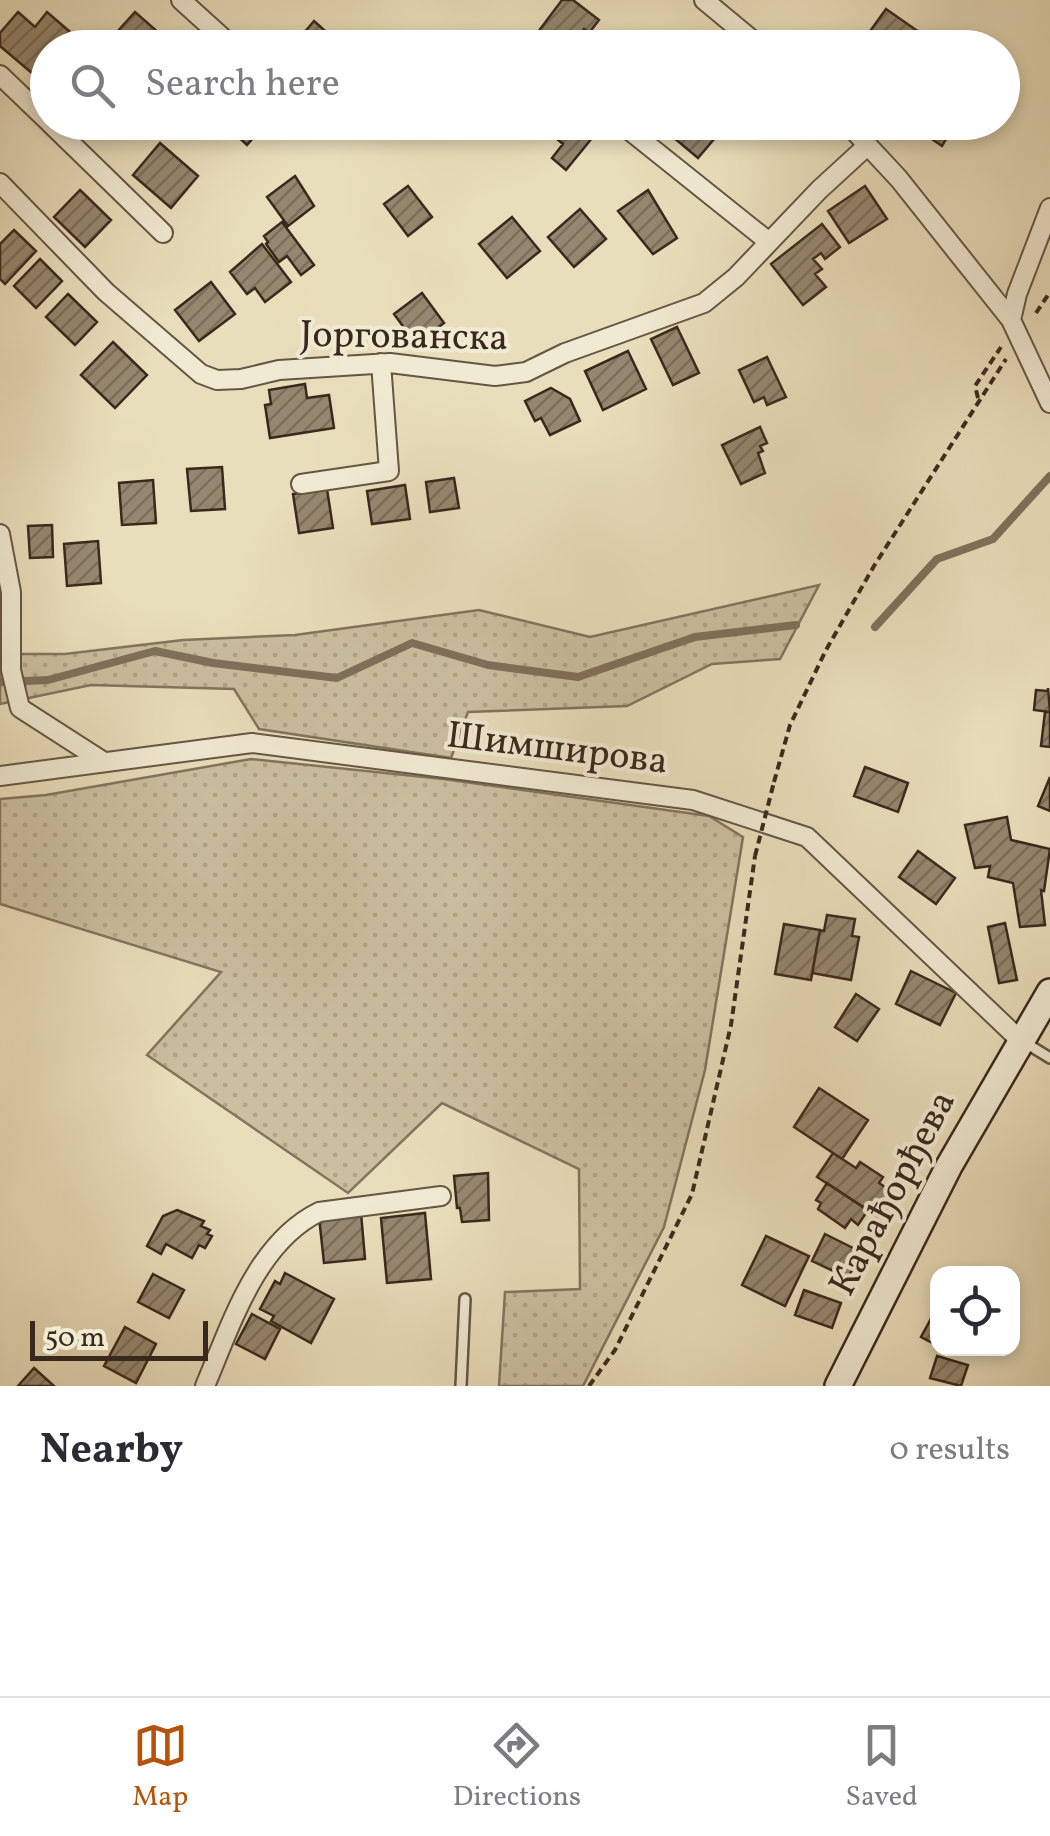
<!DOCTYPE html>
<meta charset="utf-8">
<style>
:root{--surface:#fff;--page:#f7f7f7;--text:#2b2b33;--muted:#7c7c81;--line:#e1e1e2;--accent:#b45309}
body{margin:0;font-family:Vollkorn,serif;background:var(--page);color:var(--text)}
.controls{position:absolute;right:30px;bottom:30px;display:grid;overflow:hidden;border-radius:20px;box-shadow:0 5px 15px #0003}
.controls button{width:90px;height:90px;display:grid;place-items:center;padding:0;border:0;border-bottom:2px solid var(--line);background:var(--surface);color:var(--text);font:50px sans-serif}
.scale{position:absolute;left:30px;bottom:25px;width:178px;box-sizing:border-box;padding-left:10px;border:5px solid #39291d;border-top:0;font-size:28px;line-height:35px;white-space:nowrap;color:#39291d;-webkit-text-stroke:8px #f1ead3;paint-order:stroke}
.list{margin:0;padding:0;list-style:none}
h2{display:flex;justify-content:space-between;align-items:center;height:130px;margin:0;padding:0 40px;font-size:42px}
h2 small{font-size:32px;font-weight:400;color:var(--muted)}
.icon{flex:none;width:55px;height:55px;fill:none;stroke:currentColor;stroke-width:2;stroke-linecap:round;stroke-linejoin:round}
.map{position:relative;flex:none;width:1050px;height:1386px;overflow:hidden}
.search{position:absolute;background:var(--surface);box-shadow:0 5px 15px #0003;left:30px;right:30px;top:30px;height:110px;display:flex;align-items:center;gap:25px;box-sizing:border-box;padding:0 35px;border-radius:55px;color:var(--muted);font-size:38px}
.sheet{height:310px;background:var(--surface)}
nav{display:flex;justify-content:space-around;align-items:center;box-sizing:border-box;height:140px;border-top:2px solid var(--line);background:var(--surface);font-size:28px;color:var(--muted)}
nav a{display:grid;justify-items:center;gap:5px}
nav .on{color:var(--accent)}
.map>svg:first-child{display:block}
</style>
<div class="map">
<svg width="1050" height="1386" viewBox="0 0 1050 1386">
<defs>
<pattern id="grass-dots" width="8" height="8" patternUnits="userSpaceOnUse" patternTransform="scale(2.5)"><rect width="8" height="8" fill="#cbbfa0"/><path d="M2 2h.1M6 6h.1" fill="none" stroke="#afa489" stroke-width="1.8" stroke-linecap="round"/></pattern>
<pattern id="building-hatch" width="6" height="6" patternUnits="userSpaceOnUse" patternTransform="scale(2.5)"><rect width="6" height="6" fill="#95876f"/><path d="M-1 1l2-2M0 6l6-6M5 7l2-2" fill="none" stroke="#7b6e5b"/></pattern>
</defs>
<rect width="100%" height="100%" fill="#e9debb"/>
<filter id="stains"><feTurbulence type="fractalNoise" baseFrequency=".002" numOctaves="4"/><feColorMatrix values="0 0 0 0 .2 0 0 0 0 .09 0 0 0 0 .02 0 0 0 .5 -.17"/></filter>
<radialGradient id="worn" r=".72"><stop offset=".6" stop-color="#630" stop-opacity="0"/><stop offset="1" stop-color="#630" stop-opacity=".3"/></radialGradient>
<path fill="url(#grass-dots)" stroke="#82745e" stroke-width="2.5" d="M 819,585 L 780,659 L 712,664 L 627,706 L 468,712 L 451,758 L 259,729 L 234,689 L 91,685 L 0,704 L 0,654 L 65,654 L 183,640 L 295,635 L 479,610 L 590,637 Z
M 251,759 L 443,779 L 709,816 L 743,837 L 705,1070 L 664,1227 L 583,1386 L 499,1386 L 505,1292 L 580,1289 L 579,1169 L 442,1103 L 348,1193 L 147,1055 L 221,972 L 0,904 L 0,799 L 46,795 Z"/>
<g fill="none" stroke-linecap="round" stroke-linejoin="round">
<path stroke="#7f705b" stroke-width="8" d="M 875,627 L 937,559 L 993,539 L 1050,476
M 0,682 L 48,680 L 155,651 L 213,663 L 337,678 L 412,643 L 488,665 L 578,677 L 695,637 L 796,625"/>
</g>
<path fill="url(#building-hatch)" stroke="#39291d" stroke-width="2.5" d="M 562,0 L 573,0 L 599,20 L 589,33 L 584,29 L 570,48 L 561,45 L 558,48 L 538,32 Z
M 886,9 L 919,32 L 907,48 L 858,48 Z
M 18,12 L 35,27 L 47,12 L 69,31 L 55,48 L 48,48 L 48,56 L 33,74 L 0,46 L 0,33 Z
M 135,12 L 167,40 L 160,48 L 114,48 L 108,42 Z
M 314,21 L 344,48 L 297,48 L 301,43 L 298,40 Z
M 222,122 L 267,122 L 247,145 Z
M 547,122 L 586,122 L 597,132 L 566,170 L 552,158 L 563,144 L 543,127 Z
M 655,122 L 721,122 L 725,126 L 698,158 Z
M 907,122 L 956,122 L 942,146 Z
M 160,143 L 198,176 L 171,208 L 133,175 Z
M 295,176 L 314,206 L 288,226 L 267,197 Z
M 408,186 L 432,217 L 408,236 L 384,204 Z
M 865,186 L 887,219 L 849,243 L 828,211 Z
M 80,190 L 111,220 L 85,247 L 54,217 Z
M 648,190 L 677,238 L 653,254 L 618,211 Z
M 580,209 L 606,239 L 574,267 L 548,237 Z
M 512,217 L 540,251 L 507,278 L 479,244 Z
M 282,222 L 314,265 L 301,275 L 287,256 L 279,262 L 266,244 L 268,242 L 264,236 Z
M 822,224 L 840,247 L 825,259 L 821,253 L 813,259 L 822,269 L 815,274 L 826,287 L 803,305 L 771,264 Z
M 14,230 L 36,251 L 5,284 L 0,279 L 0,244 Z
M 262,244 L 291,282 L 265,302 L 255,288 L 247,294 L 230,272 Z
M 40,259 L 62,281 L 36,308 L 14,286 Z
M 211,282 L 235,314 L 199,341 L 175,310 Z
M 422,293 L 444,323 L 416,344 L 394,314 Z
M 68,294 L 97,322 L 75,345 L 46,317 Z
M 677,327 L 699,373 L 673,385 L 651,339 Z
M 113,342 L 147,375 L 115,408 L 81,375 Z
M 628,351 L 646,389 L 603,410 L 585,371 Z
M 767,357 L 786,397 L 767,405 L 764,397 L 754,402 L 739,370 Z
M 305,384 L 307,398 L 329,395 L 334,428 L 270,438 L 265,405 L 271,404 L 269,390 Z
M 551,388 L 570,399 L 580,421 L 550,435 L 541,418 L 535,421 L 525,401 Z
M 760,427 L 767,443 L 760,446 L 763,451 L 758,453 L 765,473 L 741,484 L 722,445 Z
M 222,467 L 225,509 L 191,511 L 187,469 Z
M 454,478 L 459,508 L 430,512 L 426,482 Z
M 153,480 L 156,523 L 122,525 L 119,483 Z
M 405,485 L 410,519 L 372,524 L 367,491 Z
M 327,489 L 333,528 L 299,533 L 293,494 Z
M 52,525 L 53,557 L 30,558 L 28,526 Z
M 98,541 L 101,583 L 67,586 L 64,544 Z
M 1048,688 L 1050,712 L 1034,710 L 1036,690 L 1048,691 Z
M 1045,712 L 1050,712 L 1050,747 L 1041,746 Z
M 865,767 L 908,783 L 898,812 L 854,796 Z
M 1050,777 L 1050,811 L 1038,806 Z
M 1007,817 L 1011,840 L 1050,849 L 1044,891 L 1041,890 L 1045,925 L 1020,927 L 1013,883 L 988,877 L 990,866 L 975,868 L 965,825 Z
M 918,851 L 955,878 L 936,904 L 899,877 Z
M 827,915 L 855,919 L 852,936 L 859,937 L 851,980 L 812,973 L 820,930 L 824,931 Z
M 1005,923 L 1017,980 L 999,983 L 988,927 Z
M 784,924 L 820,930 L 811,980 L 775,974 Z
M 911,971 L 956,993 L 940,1025 L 896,1004 Z
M 856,994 L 879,1009 L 857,1041 L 835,1027 Z
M 819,1088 L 868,1120 L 842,1159 L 794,1127 Z
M 833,1153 L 856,1168 L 860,1162 L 883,1177 L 879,1183 L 897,1195 L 881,1219 L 817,1177 Z
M 488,1173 L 489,1220 L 462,1222 L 460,1208 L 457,1208 L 454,1176 Z
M 827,1183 L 868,1210 L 858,1225 L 851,1219 L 845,1228 L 818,1209 L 821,1203 L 816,1200 Z
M 177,1210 L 204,1221 L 201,1226 L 210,1230 L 207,1234 L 212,1236 L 205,1248 L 199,1245 L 192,1258 L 166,1244 L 161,1254 L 147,1246 L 163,1216 Z
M 361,1213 L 365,1259 L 324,1263 L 319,1217 Z
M 425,1213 L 431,1279 L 387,1283 L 381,1218 Z
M 825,1234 L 861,1252 L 848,1278 L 812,1261 Z
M 766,1236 L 809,1256 L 785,1306 L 742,1285 Z
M 285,1273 L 334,1299 L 311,1343 L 271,1321 L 274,1316 L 260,1309 L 275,1281 L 280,1284 Z
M 153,1274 L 184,1290 L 169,1318 L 138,1302 Z
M 804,1290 L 841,1303 L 832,1328 L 795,1315 Z
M 252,1314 L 280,1329 L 265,1359 L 236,1344 Z
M 933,1315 L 938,1318 L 938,1346 L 921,1337 Z
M 125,1327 L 156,1344 L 136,1383 L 104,1366 Z
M 937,1356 L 968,1365 L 961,1386 L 930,1378 Z
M 34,1368 L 54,1386 L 18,1386 Z"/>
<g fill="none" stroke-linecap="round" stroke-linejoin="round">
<defs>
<path id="service" d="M 1024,1042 L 1050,1058
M 461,1386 L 465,1299"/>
<path id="minor" d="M 181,0 L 234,48
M 704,0 L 762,48
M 0,75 L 48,121
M 49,122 L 163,233
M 619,122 L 769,242
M 846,122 L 899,179 L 1011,320 L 1050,403
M 0,183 L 106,292 L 201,374 L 217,380 L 241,379 L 279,370 L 390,363 L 495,376 L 526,372 L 565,353 L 704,303 L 736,277 L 819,190 L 868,145
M 1011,320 L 1017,294 L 1050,208
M 301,484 L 389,471 L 381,363
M 0,534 L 11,592 L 11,670 L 20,708 L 104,762
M 0,776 L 252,743 L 693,800 L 807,837 L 1021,1041
M 205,1386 C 231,1325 256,1243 319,1212 L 441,1196"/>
<path id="secondary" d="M 838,1386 L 949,1166 L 1050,992"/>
</defs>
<use href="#service" stroke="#655644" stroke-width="14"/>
<use href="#minor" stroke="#655644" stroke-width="22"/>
<use href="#secondary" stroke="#39291d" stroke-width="30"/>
<path stroke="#39291d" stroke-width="4" stroke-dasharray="8 5" stroke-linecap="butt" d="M 1036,313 L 1050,292
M 978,398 L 975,386 L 1001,347
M 774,782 L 790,725 L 826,650 L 874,566 L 1006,359
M 589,1386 L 615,1350 L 692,1194 L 731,1025 L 755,856"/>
<use href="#service" stroke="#f1ead3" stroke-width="9"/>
<use href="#minor" stroke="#f1ead3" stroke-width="18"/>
<use href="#secondary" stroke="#f1ead3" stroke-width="25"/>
<path stroke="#39291d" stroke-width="4" stroke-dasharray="8 5" stroke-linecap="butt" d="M 755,856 L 774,782"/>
</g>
<g text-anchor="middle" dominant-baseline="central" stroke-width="8" stroke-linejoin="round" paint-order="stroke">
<g font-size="38" fill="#39291d" stroke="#f1ead3">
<text transform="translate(404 338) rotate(1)">Јоргованска</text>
<text transform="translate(557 750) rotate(7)">Шимширова</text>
<text transform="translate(894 1194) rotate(-62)">Карађорђева</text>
</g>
</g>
<rect width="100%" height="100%" filter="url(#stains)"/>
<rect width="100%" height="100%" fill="url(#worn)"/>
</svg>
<div class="controls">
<button><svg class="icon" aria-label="locate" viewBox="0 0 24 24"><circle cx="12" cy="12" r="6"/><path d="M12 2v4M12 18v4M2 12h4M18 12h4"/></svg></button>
</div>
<div class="scale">50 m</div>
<div class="search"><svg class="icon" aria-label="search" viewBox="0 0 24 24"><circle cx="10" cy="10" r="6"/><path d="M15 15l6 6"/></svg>Search here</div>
</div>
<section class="sheet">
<h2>Nearby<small>0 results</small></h2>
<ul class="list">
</ul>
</section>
<nav>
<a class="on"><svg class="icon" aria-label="map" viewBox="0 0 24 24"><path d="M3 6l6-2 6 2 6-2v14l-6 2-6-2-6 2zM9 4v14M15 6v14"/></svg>Map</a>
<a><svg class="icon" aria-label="directions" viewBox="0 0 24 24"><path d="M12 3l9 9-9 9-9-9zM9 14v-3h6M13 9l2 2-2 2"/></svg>Directions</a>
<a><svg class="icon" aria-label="saved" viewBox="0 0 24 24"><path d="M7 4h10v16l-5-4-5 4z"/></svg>Saved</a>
</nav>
